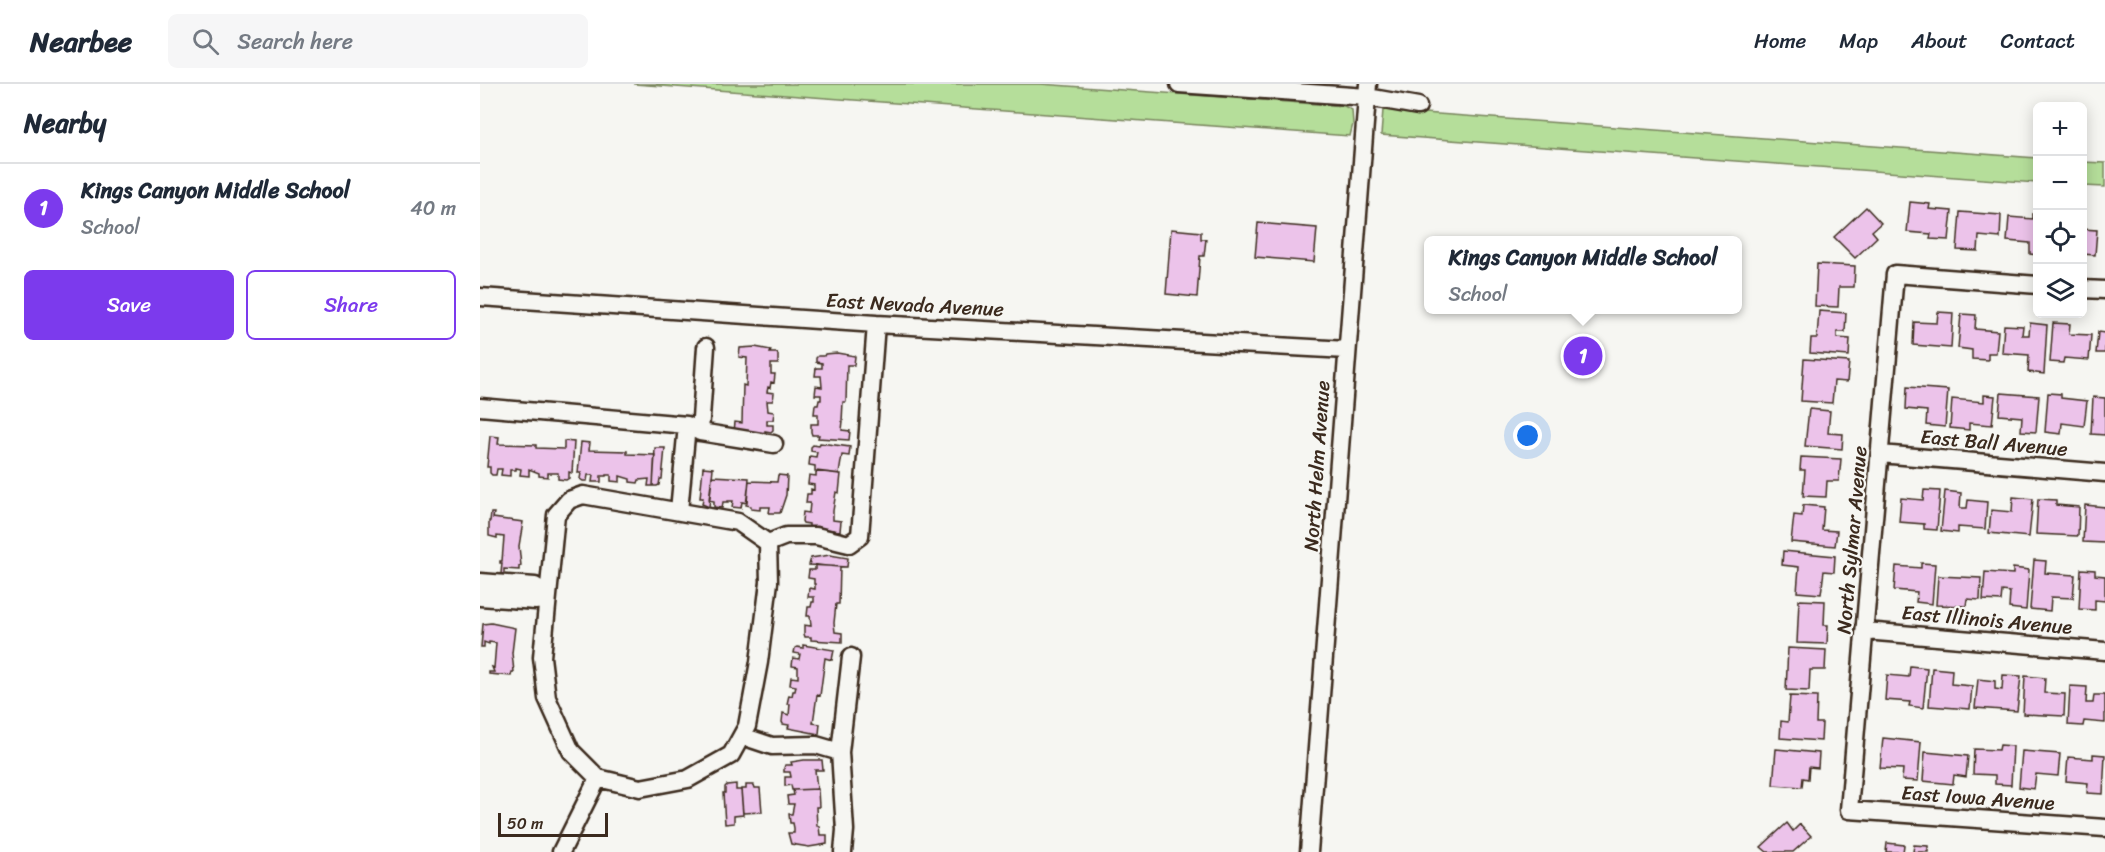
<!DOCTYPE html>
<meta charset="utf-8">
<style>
:root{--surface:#fff;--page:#f6f6f7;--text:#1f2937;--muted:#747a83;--line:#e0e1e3;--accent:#7c3aed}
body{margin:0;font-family:Sriracha,sans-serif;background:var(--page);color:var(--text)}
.controls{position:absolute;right:18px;top:18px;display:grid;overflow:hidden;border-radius:9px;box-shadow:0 3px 15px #0003}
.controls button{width:54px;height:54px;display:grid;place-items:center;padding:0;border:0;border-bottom:2px solid var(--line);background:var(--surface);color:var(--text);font:30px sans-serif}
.scale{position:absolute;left:18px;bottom:15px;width:110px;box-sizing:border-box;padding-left:6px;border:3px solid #3b2a1e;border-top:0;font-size:16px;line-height:21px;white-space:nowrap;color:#3b2a1e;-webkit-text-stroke:4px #f6f6f2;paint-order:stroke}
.you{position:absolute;left:1048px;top:352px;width:21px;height:21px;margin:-15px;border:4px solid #fff;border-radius:50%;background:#1a73e8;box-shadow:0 0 0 9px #1a73e833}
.badge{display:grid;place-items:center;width:39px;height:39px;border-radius:50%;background:var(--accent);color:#fff;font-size:20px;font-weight:700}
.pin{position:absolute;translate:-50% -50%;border:3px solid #fff;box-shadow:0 2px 6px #0006}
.popup{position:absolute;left:944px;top:152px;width:318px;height:78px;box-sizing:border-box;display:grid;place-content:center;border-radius:9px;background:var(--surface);filter:drop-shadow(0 2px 4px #0005);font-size:20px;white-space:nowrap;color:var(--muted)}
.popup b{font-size:22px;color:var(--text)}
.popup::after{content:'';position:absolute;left:50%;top:100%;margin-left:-12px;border:12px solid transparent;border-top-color:var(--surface)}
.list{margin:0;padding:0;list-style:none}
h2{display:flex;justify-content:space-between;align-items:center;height:78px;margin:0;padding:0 24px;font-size:26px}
h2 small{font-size:20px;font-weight:400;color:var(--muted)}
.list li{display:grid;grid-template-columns:39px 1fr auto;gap:18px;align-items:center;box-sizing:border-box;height:90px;padding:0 24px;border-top:2px solid var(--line)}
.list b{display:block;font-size:22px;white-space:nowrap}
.list p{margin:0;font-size:20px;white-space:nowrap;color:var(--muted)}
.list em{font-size:20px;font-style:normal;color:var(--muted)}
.actions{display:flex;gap:12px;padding:18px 24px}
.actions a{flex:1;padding:14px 0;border:2px solid var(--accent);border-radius:9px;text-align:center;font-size:21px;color:var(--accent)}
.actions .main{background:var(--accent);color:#fff}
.icon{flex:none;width:33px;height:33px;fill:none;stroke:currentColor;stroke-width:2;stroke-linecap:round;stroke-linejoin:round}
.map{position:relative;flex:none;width:1625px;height:768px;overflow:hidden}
header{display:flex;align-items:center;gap:36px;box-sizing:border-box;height:84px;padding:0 30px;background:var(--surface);border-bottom:2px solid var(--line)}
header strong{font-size:28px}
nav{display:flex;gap:33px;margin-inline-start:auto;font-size:21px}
.search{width:420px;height:54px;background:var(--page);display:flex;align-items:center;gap:15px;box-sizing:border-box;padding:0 21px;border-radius:9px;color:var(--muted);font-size:22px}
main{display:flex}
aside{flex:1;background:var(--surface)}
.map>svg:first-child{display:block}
</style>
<header>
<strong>Nearbee</strong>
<div class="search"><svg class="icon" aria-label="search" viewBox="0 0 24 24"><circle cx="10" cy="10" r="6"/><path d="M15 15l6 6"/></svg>Search here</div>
<nav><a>Home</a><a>Map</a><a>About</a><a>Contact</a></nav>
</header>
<main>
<aside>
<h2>Nearby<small></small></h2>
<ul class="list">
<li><span class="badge">1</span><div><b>Kings Canyon Middle School</b><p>School</p></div><em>40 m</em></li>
</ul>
<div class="actions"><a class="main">Save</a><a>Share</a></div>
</aside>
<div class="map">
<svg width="1625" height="768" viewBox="0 0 1625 768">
<rect width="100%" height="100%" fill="#f6f6f2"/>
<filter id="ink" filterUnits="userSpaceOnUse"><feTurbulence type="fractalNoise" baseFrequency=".0167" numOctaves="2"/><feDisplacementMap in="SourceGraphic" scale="12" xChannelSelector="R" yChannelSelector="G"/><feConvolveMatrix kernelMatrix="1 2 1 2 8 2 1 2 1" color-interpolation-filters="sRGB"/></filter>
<g filter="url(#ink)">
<path fill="#b5de9a" stroke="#78845c" stroke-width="1.5" d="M 154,0 L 560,0 L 864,22 L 872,26 L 873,40 L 870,52 Z
M 903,26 L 1557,74 L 1557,99 L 901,51 Z
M 1602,78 L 1625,79 L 1625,103 L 1603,102 Z"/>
<path fill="#ecc3ea" stroke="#3b2a1e" stroke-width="1.5" d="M 1430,118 L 1450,120 L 1449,125 L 1472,127 L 1469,156 L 1450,155 L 1451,150 L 1427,148 Z
M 1386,123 L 1401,139 L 1392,147 L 1397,153 L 1375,174 L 1354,153 Z
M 1480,128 L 1521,131 L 1520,154 L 1499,152 L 1498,167 L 1477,166 Z
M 1553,130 L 1558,131 L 1558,171 L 1550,170 L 1550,159 L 1527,157 L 1529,133 L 1553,135 Z
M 778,139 L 837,144 L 834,178 L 775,173 Z
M 691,145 L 721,148 L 721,155 L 726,155 L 724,172 L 720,172 L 717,213 L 686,210 Z
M 1602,145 L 1617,146 L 1615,171 L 1602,170 Z
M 1337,180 L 1375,182 L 1374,203 L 1359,203 L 1358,223 L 1335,222 Z
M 1339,227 L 1366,229 L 1365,248 L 1357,248 L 1357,254 L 1370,255 L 1369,272 L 1330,269 L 1331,254 L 1337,254 Z
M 1458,228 L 1473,229 L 1471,264 L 1433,261 L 1434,238 L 1457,239 Z
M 1481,230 L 1496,231 L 1495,245 L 1518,247 L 1516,269 L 1508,269 L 1508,276 L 1492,275 L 1492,266 L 1478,264 Z
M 1550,239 L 1567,241 L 1564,290 L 1548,288 L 1549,271 L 1522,269 L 1524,241 L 1543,242 L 1542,251 L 1549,251 Z
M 1573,239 L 1590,240 L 1589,250 L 1611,251 L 1609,276 L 1584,274 L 1583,279 L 1570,278 Z
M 1618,248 L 1625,249 L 1625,269 L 1616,269 Z
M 275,263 L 291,266 L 290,269 L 297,269 L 298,271 L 298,280 L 291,280 L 291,290 L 295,290 L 294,299 L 291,298 L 290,304 L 288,303 L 287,308 L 294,309 L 293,317 L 287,317 L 288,327 L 294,328 L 293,336 L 287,336 L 287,341 L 293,341 L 293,346 L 291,348 L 285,347 L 285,350 L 254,348 L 255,338 L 262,339 L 263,301 L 266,302 L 267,274 L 259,273 L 260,264 Z
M 357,269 L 375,272 L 374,281 L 367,281 L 366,318 L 363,318 L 362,337 L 363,337 L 362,346 L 370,347 L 369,356 L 338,354 L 339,351 L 332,351 L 331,348 L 331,340 L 338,340 L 338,330 L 334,330 L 335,321 L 338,321 L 339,316 L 341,316 L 341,311 L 335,311 L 336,302 L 342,303 L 341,292 L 335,292 L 336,284 L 342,284 L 342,279 L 336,278 L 336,274 L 338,272 L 344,272 L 345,270 Z
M 1324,275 L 1369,278 L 1367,298 L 1354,297 L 1352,319 L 1321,317 Z
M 1427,303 L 1468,306 L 1465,343 L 1446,341 L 1447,327 L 1426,325 Z
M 1521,309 L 1559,312 L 1556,348 L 1541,347 L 1542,333 L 1519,331 Z
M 1568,309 L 1581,310 L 1581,314 L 1607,317 L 1604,342 L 1582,339 L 1581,350 L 1565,348 Z
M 1504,311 L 1515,312 L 1512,341 L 1489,339 L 1489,346 L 1470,344 L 1472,315 L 1504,318 Z
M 1613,313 L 1625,314 L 1625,351 L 1611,350 Z
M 1329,325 L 1350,327 L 1348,349 L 1363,350 L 1362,365 L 1325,362 Z
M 10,352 L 19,353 L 18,360 L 56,361 L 56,364 L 84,365 L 84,357 L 94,358 L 92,389 L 89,388 L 89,394 L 86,396 L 78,395 L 78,389 L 68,389 L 68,393 L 59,392 L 59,389 L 49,385 L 49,392 L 40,391 L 41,385 L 36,384 L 36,386 L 30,386 L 30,392 L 21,391 L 22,385 L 17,385 L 16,391 L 12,391 L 10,389 L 10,383 L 7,383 Z
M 101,358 L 110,359 L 109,366 L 147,367 L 147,370 L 175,371 L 173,402 L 168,402 L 169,395 L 159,396 L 158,399 L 150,398 L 150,395 L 140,392 L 140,398 L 131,397 L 131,391 L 126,391 L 126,392 L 121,392 L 121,398 L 112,398 L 113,391 L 108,391 L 107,397 L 103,397 L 100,395 L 101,389 L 98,389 Z
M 340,359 L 370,363 L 369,372 L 362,371 L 359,390 L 335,387 L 335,382 L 329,381 L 330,372 L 336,373 L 337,368 L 331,367 L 331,363 L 333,361 L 339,362 Z
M 175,364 L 185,364 L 182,395 L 180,395 L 179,401 L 177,402 L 173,402 Z
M 1321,373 L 1361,375 L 1359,397 L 1347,397 L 1346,413 L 1323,412 L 1325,386 L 1320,386 Z
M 223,383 L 233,384 L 229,423 L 222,420 L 223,414 L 220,414 Z
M 336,387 L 361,390 L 359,409 L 356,408 L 353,427 L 353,436 L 361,437 L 360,447 L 329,443 L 329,440 L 323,439 L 322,437 L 323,428 L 329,429 L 330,419 L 326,419 L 327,410 L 331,410 L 331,405 L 334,406 L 334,401 L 328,400 L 329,391 L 336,392 Z
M 298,391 L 307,392 L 306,411 L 300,429 L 289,429 L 290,423 L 280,423 L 280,426 L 271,425 L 271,422 L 266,421 L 269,397 L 297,398 Z
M 232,392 L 269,394 L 267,419 L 262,418 L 261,424 L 252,423 L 253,417 L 248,417 L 248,418 L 243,418 L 242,424 L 234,423 L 234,417 L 229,416 Z
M 1444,406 L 1460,407 L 1457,446 L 1444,445 L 1444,440 L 1419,438 L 1421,414 L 1443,416 Z
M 1465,407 L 1481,409 L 1480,424 L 1487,424 L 1488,416 L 1507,418 L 1505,445 L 1478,443 L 1478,449 L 1461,447 Z
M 1533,413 L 1553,415 L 1549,453 L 1509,449 L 1511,426 L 1532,428 Z
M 1558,415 L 1576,416 L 1576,421 L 1599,423 L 1598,452 L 1556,450 Z
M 1323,421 L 1344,423 L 1342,446 L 1357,447 L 1355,462 L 1311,458 L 1314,431 L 1322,432 Z
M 1605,421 L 1625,423 L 1625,459 L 1603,458 Z
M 11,429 L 14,429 L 13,434 L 43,438 L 39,462 L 41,482 L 39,482 L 39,486 L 24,485 L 24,490 L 21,490 L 22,479 L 20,479 L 20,477 L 22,477 L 24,453 L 17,452 L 17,454 L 9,452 L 9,437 L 10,437 Z
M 1303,467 L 1355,472 L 1354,488 L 1344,487 L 1341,510 L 1317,508 L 1319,483 L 1302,481 Z
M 350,471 L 368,474 L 367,483 L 329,481 L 331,474 Z
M 1554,476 L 1566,477 L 1565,489 L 1595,491 L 1593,514 L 1571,513 L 1570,527 L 1550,525 Z
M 1441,479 L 1455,480 L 1452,520 L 1436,518 L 1437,508 L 1414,506 L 1416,482 L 1441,484 Z
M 335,481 L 360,483 L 359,520 L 356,520 L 354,539 L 355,548 L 362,549 L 362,558 L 331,556 L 331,553 L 325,553 L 324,550 L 324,541 L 331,542 L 330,532 L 327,532 L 328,523 L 331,523 L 332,518 L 334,518 L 334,513 L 328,513 L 329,504 L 335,505 L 335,500 L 334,500 L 334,495 L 328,494 L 329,486 L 335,486 Z
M 1533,484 L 1549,486 L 1546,526 L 1529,524 L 1530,508 L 1522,507 L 1521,517 L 1503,516 L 1505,488 L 1533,490 Z
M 1601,485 L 1615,486 L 1615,491 L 1625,492 L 1625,517 L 1615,516 L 1615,526 L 1599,525 Z
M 1458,492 L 1501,494 L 1500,516 L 1487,515 L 1486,522 L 1456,521 Z
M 1319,516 L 1345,517 L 1344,541 L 1348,541 L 1347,560 L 1317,559 Z
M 11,539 L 35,544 L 32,569 L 34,588 L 32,588 L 31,592 L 9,590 L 9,588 L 14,588 L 12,583 L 14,584 L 16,559 L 9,558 L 9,560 L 4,558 L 4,563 L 1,563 L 3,540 Z
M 323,561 L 354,566 L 352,576 L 345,574 L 340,612 L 337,611 L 333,639 L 340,640 L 339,650 L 308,644 L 309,641 L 303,640 L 302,638 L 303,629 L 309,631 L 310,620 L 307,620 L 309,611 L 312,612 L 313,607 L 315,607 L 316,602 L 310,601 L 311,593 L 318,594 L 318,583 L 312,582 L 313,574 L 319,575 L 320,570 L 314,569 L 315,564 L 317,563 L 323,564 Z
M 1308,564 L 1346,566 L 1345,586 L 1330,586 L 1329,607 L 1306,606 Z
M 1430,582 L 1447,584 L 1443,624 L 1429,622 L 1430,618 L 1405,616 L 1407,591 L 1429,593 Z
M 1452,584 L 1472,586 L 1471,600 L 1492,602 L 1490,625 L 1449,622 Z
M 1523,591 L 1541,592 L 1537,627 L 1495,624 L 1498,595 L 1515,597 L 1515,605 L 1522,606 Z
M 1545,592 L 1565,594 L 1564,609 L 1585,610 L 1584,632 L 1543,630 Z
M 1590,602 L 1607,603 L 1606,619 L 1613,619 L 1614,611 L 1625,611 L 1625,639 L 1604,637 L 1603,642 L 1588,641 Z
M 1310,612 L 1337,613 L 1336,639 L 1342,639 L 1341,657 L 1300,654 L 1301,637 L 1308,638 Z
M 1403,654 L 1441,658 L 1438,697 L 1422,696 L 1423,685 L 1400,684 Z
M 1520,661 L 1533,662 L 1531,701 L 1515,700 L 1515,691 L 1493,690 L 1494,665 L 1519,666 Z
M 1296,665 L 1339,669 L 1338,684 L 1329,683 L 1328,695 L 1323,694 L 1322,703 L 1293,701 Z
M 1542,667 L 1580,670 L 1578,692 L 1556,690 L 1554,705 L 1539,703 Z
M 1445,668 L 1488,672 L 1486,693 L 1474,691 L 1473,700 L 1443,697 Z
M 1613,670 L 1625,671 L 1623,710 L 1607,709 L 1608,699 L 1586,697 L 1588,673 L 1613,675 Z
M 324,676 L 342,676 L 343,686 L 335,686 L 337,705 L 312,706 L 311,701 L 305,702 L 305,693 L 311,693 L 310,688 L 304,688 L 304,684 L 305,681 L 312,681 L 311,678 Z
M 256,700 L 256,706 L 261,706 L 263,731 L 254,732 L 254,739 L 245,740 L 243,709 L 245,709 L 245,703 L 247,701 Z
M 266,701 L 274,701 L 275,704 L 280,704 L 282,728 L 263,729 L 261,705 L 266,705 Z
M 338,705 L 339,723 L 336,723 L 337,742 L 339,742 L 340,751 L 347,751 L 347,760 L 329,763 L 311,760 L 308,749 L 314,749 L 314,744 L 313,739 L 310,739 L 309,730 L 312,730 L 314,720 L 308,720 L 307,712 L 314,711 L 313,706 Z
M 1307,739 L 1313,747 L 1320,740 L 1331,752 L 1313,768 L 1287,768 L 1281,763 Z
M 1407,759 L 1424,761 L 1423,768 L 1406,768 Z
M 1434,761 L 1448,762 L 1448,768 L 1433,768 Z"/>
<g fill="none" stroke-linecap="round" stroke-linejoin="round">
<defs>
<path id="minor" d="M 699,0 L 887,13 L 938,22
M 1558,201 L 1415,190 L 1369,726 L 1625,744
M 1602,205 L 1625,206
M 0,213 L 396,240 L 867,266
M 0,323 L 207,341 L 199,427
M 207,341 L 220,348 L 294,360
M 220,348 L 226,263
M 1400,370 L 1625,389
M 103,411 L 258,438 L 288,459 L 289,498 L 279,578 L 267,642 L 251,671 L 208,695 L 160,704 L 118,694 L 91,667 L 67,614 L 62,573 L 76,431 L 89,416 Z
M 288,459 L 306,452 L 336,452 L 369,460 L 380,452 L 396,240
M 0,498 L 55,502 L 65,509 L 56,517 L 0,513
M 1385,547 L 1625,567
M 262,652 L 292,662 L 336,661 L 360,668 L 365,746 L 363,768
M 360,668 L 371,573
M 81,768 L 118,694
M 829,768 L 888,0"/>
</defs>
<use href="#minor" stroke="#3b2a1e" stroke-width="21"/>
<use href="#minor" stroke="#f6f6f2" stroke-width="16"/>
</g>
</g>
<g text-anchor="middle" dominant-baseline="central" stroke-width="4.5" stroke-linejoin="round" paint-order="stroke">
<g font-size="20" fill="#3b2a1e" stroke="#f6f6f2">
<text transform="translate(435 221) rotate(3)">East Nevada Avenue</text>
<text transform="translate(1514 359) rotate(5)">East Ball Avenue</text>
<text transform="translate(837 382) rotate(-86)">North Helm Avenue</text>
<text transform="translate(1372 456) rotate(-85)">North Sylmar Avenue</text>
<text transform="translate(1507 536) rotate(5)">East Illinois Avenue</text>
<text transform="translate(1498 714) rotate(4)">East Iowa Avenue</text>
</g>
</g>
</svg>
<div class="controls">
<button>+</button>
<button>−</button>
<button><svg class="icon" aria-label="locate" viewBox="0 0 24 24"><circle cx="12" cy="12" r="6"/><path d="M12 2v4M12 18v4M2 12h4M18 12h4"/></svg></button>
<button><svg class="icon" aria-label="layers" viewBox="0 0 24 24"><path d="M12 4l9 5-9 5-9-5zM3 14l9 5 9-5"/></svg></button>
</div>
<div class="scale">50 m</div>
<div class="you"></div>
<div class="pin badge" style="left:1103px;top:272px">1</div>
<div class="popup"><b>Kings Canyon Middle School</b>School</div>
</div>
</main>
